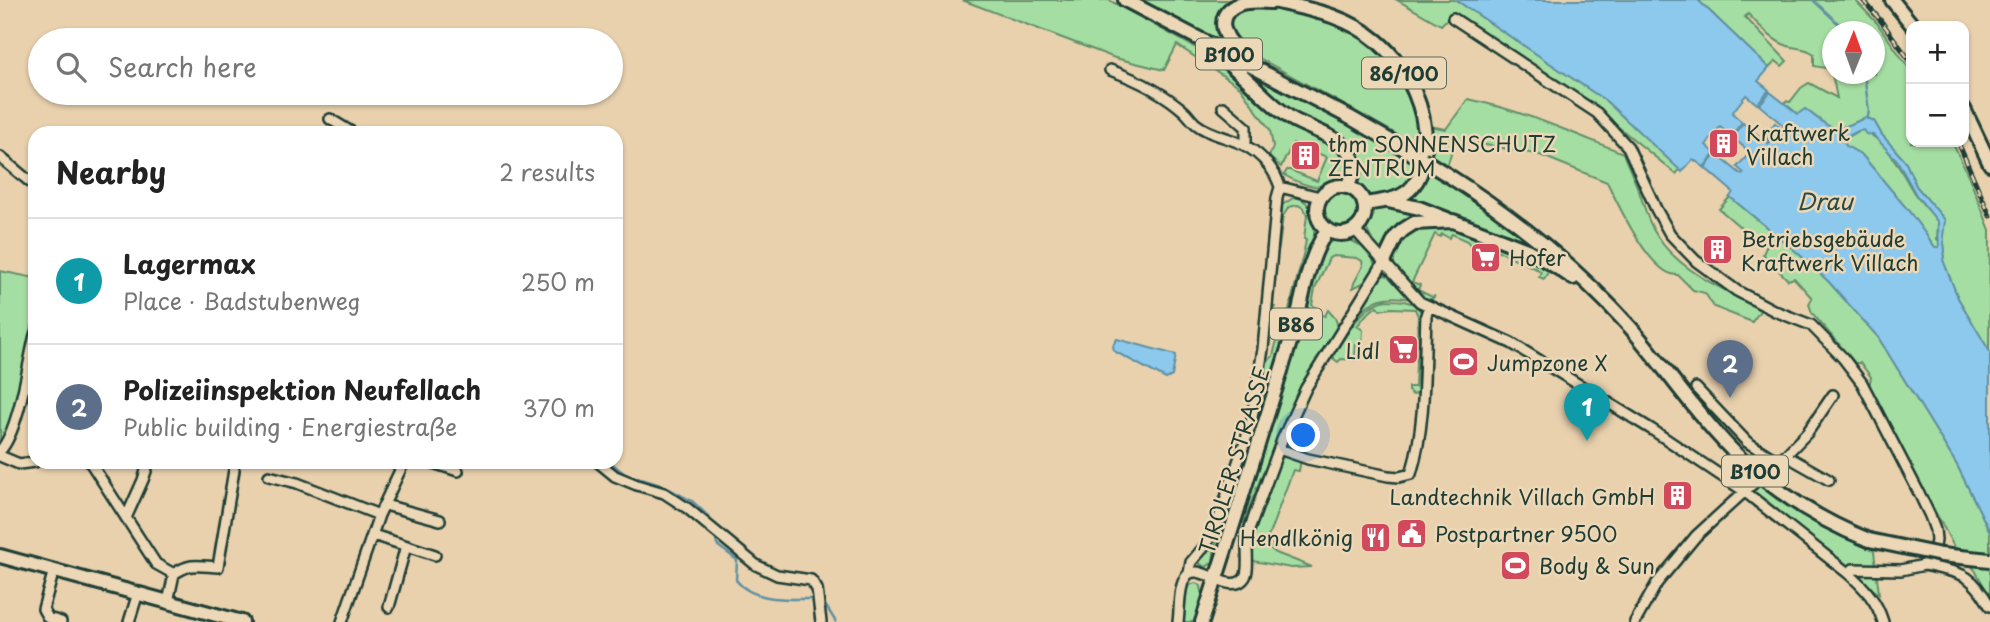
<!DOCTYPE html>
<meta charset="utf-8">
<style>
:root{--surface:#fff;--page:#f6f6f6;--text:#222;--muted:#767676;--line:#e0e0e0;--accent:#2563eb}
body{margin:0;font-family:"Playpen Sans",sans-serif;background:var(--page);color:var(--text)}
.controls{position:absolute;right:21px;top:21px;display:grid;overflow:hidden;border-radius:14px;box-shadow:0 2px 5px #0004}
.controls button{width:63px;height:63px;display:grid;place-items:center;padding:0;border:0;border-bottom:2px solid var(--line);background:var(--surface);color:var(--text);font:35px sans-serif}
.compass{position:absolute;left:1822px;top:21px;width:63px;height:63px;border-radius:50%;background:var(--surface);box-shadow:0 2px 5px #0004;rotate:1deg}
.you{position:absolute;left:1304px;top:436px;width:24px;height:24px;margin:-18px;border:5px solid #fff;border-radius:50%;background:#1a73e8;box-shadow:0 0 0 10px #1a73e833}
.badge{display:grid;place-items:center;width:46px;height:46px;border-radius:50%;background:var(--accent);color:#fff;font-size:23px;font-weight:700}
.pin{position:absolute;translate:-50% -58px;filter:drop-shadow(0 2px 4px #0008)}
.pin::after{content:'';position:absolute;top:37px;width:24px;height:21px;background:inherit;clip-path:polygon(0 0,100% 0,50% 100%)}
.list{margin:0;padding:0;list-style:none}
h2{display:flex;justify-content:space-between;align-items:center;height:91px;margin:0;padding:0 28px;font-size:30px}
h2 small{font-size:23px;font-weight:400;color:var(--muted)}
.list li{display:grid;grid-template-columns:46px 1fr auto;gap:21px;align-items:center;box-sizing:border-box;height:126px;padding:0 28px;border-top:2px solid var(--line)}
.list b{display:block;font-size:26px;white-space:nowrap}
.list p{margin:0;font-size:23px;white-space:nowrap;color:var(--muted)}
.list em{font-size:23px;font-style:normal;color:var(--muted)}
.icon{flex:none;width:38px;height:38px;fill:none;stroke:currentColor;stroke-width:2;stroke-linecap:round;stroke-linejoin:round}
.map{position:relative;flex:none;width:1990px;height:622px;overflow:hidden}
.search{position:absolute;background:var(--surface);box-shadow:0 2px 5px #0004;left:28px;top:28px;width:595px;height:77px;display:flex;align-items:center;gap:18px;box-sizing:border-box;padding:0 24px;border-radius:38px;color:var(--muted);font-size:26px}
.panel{position:absolute;background:var(--surface);box-shadow:0 2px 5px #0004;left:28px;top:126px;width:595px;height:343px;border-radius:21px}
.map>svg:first-child{display:block}
</style>
<div class="map">
<svg width="1990" height="622" viewBox="0 0 1990 622">
<rect width="100%" height="100%" fill="#e9d1ae"/>
<filter id="ink" filterUnits="userSpaceOnUse"><feTurbulence type="fractalNoise" baseFrequency=".0143" numOctaves="2"/><feDisplacementMap in="SourceGraphic" scale="14" xChannelSelector="R" yChannelSelector="G"/><feConvolveMatrix kernelMatrix="1 2 1 2 8 2 1 2 1" color-interpolation-filters="sRGB"/></filter>
<g filter="url(#ink)">
<path fill="#a5dea2" stroke="#628e6b" stroke-width="2" fill-rule="evenodd" d="M 962,0 L 1109,0 L 1218,60 L 1338,144 L 1349,158 L 1348,177 C 1324,192 1307,188 1284,175 L 1287,170 L 1290,170 L 1317,181 L 1327,157 L 1293,143 L 1281,167 L 1269,157 L 1273,147 L 1270,130 L 1240,87 L 1177,45 L 1164,70 L 1115,58 Z
M 1136,0 L 1238,0 L 1231,3 L 1223,40 L 1219,43 Z
M 1397,0 L 1456,0 L 1606,101 L 1680,169 L 1676,174 L 1616,125 L 1452,14 L 1441,25 Z
M 1698,0 L 1855,0 L 1877,23 L 1911,71 L 1911,142 L 1952,142 L 1968,175 L 1990,230 L 1989,351 L 1958,298 L 1943,260 L 1945,251 L 1943,236 L 1944,219 L 1916,186 L 1905,161 L 1882,135 L 1874,121 L 1866,117 C 1832,135 1834,131 1805,109 L 1799,115 L 1784,103 L 1786,101 L 1790,102 L 1801,88 L 1809,83 L 1837,98 L 1831,69 L 1814,66 L 1814,54 C 1806,47 1797,49 1788,46 C 1772,41 1760,26 1748,14 L 1745,17 L 1787,61 L 1782,66 L 1776,61 L 1769,68 ZM 1832,32 L 1874,32 L 1874,74 L 1832,74 Z
M 1264,5 C 1289,10 1316,13 1338,24 C 1387,47 1422,93 1419,148 L 1386,128 L 1239,47 L 1231,39 L 1228,21 L 1237,8 Z
M 1257,74 L 1363,130 L 1418,163 L 1411,181 L 1403,188 L 1385,197 L 1371,196 L 1352,185 L 1356,158 L 1282,107 L 1254,79 Z
M 1468,99 C 1521,110 1572,133 1623,153 C 1628,167 1635,180 1640,194 C 1645,209 1649,225 1659,239 C 1683,273 1726,291 1762,308 L 1752,322 L 1714,307 L 1705,293 L 1693,290 L 1678,275 C 1651,277 1618,204 1607,182 L 1540,155 L 1459,140 L 1454,143 L 1447,167 L 1429,155 L 1429,126 L 1446,129 Z
M 1863,130 C 1890,143 1899,169 1914,193 C 1921,203 1931,212 1938,222 L 1937,239 L 1939,241 L 1939,247 L 1935,247 L 1908,210 L 1862,155 L 1846,146 L 1843,140 L 1859,131 Z
M 1427,168 L 1468,193 L 1552,257 L 1401,201 Z
M1321 210a19 19 0 1 1 38 0a19 19 0 1 1-38 0Z
M 1295,197 C 1314,201 1315,220 1314,237 L 1293,320 L 1232,511 L 1215,545 L 1213,562 L 1206,567 L 1200,564 L 1199,559 L 1215,539 L 1222,524 L 1254,428 L 1266,363 L 1273,356 L 1279,332 L 1271,328 L 1271,307 L 1275,307 L 1275,323 L 1281,324 L 1282,319 L 1287,318 L 1304,251 L 1306,240 L 1304,239 L 1307,215 L 1304,208 L 1298,205 L 1289,207 L 1283,216 L 1279,248 L 1277,247 L 1282,205 Z
M 1730,197 L 1799,254 L 1829,282 L 1878,337 L 1957,465 L 1990,532 L 1990,597 L 1975,570 L 1953,545 L 1869,387 L 1871,377 L 1860,363 L 1855,363 L 1812,313 L 1809,304 L 1812,298 L 1794,278 L 1788,280 L 1763,254 L 1767,245 L 1759,243 L 1719,209 Z
M 1381,208 L 1394,208 L 1440,219 L 1414,220 L 1384,256 C 1373,241 1351,218 1381,208 Z
M 1448,225 L 1470,231 L 1551,267 L 1544,279 L 1539,277 L 1541,271 L 1475,240 L 1471,246 L 1467,241 L 1452,234 L 1449,238 L 1442,234 L 1440,237 L 1435,234 L 1412,282 L 1420,285 L 1418,290 L 1432,297 L 1435,296 L 1432,299 L 1426,300 L 1419,295 L 1397,271 L 1393,261 L 1394,245 L 1417,226 Z
M 1344,238 C 1354,241 1373,251 1374,263 C 1375,268 1372,274 1370,279 L 1366,278 L 1365,282 L 1353,288 L 1354,283 L 1363,266 L 1362,261 L 1357,258 L 1333,256 L 1329,258 L 1315,289 L 1312,305 L 1317,308 L 1316,313 L 1325,316 L 1328,310 L 1335,318 L 1339,329 L 1295,400 L 1267,469 L 1263,472 L 1243,524 L 1247,504 L 1261,462 L 1313,267 C 1321,252 1325,239 1344,238 Z
M 0,271 L 35,278 L 35,312 L 10,429 L 4,441 L 0,441 Z
M 1386,275 L 1390,276 L 1411,299 C 1366,290 1358,316 1336,349 L 1358,313 L 1370,288 L 1379,277 Z
M 1386,300 C 1398,300 1415,300 1421,312 L 1417,378 L 1418,392 L 1413,395 L 1408,391 L 1408,387 L 1415,387 L 1418,316 L 1415,309 L 1391,308 L 1380,310 L 1377,306 L 1366,315 L 1357,326 L 1363,330 L 1362,345 L 1356,345 L 1355,360 L 1341,359 L 1338,362 L 1334,359 L 1334,354 C 1347,335 1361,305 1386,300 Z
M 1283,455 L 1301,459 L 1299,471 L 1293,470 L 1267,540 L 1272,543 L 1271,549 L 1276,553 L 1312,567 L 1291,568 L 1253,561 C 1250,548 1252,538 1256,526 L 1254,525 L 1279,460 Z
M 1764,477 L 1874,551 L 1879,594 L 1747,492 Z
M 1196,583 L 1201,586 L 1203,599 L 1196,622 L 1183,622 L 1187,589 L 1189,585 Z"/>
<path fill="#8dc9ed" stroke="#6191a3" stroke-width="2" fill-rule="evenodd" d="M 1456,0 L 1698,0 L 1769,68 L 1758,81 L 1769,90 L 1757,104 L 1746,95 L 1732,113 L 1742,122 L 1731,136 L 1720,127 L 1706,145 L 1715,153 L 1704,167 L 1693,159 L 1682,172 L 1606,101 Z
M 1770,92 L 1798,114 L 1805,109 C 1834,130 1832,135 1866,117 L 1874,121 L 1882,135 L 1905,161 L 1916,186 L 1945,220 L 1943,236 L 1945,251 L 1943,260 L 1958,298 L 1990,352 L 1990,532 L 1957,465 L 1878,337 L 1829,282 L 1799,254 L 1730,197 L 1733,192 L 1705,168 L 1716,154 L 1742,175 L 1744,173 L 1737,167 L 1748,155 L 1754,160 L 1757,158 L 1732,137 L 1743,123 L 1769,144 L 1770,142 L 1764,136 L 1775,123 L 1782,129 L 1784,126 L 1759,105 ZM 1863,130 L 1866,134 L 1873,135 L 1897,160 L 1916,195 L 1938,222 L 1939,247 L 1935,247 L 1908,210 L 1862,155 L 1846,146 L 1843,139 L 1858,131 Z
M 1117,339 L 1176,355 L 1172,376 L 1166,379 L 1114,351 L 1113,345 Z"/>
<g fill="none" stroke-linecap="round" stroke-linejoin="round">
<path stroke="#6191a3" stroke-width="2.5" d="M 1813,0 L 1841,26 L 1844,32
M 1864,74 L 1869,112 L 1867,119
M 610,462 L 625,474 L 664,486 L 692,501 L 709,517 L 712,524
M 716,541 L 717,545 L 737,560 L 736,580 C 753,602 788,599 813,599
M 822,600 L 836,622"/>
<defs>
<path id="minor" d="M 1453,18 L 1597,113 L 1628,147 L 1656,209 L 1670,234 L 1696,261 L 1737,291 L 1775,311 L 1811,325 L 1843,358 L 1862,383 L 1918,491 L 1930,516 L 1935,530 L 1936,540 L 1934,554 L 1924,565 L 1901,570 L 1853,569 L 1849,574
M 1110,70 C 1138,80 1163,92 1185,112 C 1189,116 1192,121 1196,124 C 1211,136 1230,137 1246,146 C 1262,155 1275,170 1280,187
M 1223,107 L 1246,127 L 1246,146
M 330,119 L 353,133
M 0,157 L 35,186
M 1355,230 L 1420,302 L 1511,343 L 1651,429 L 1744,491 L 1849,574 C 1865,588 1877,601 1883,622
M 1696,388 L 1747,442 L 1779,462 L 1768,472
M 1279,449 L 1308,459 L 1388,476 L 1399,477 L 1411,474 C 1426,426 1424,365 1426,315 L 1429,306
M 0,451 C 19,431 28,363 35,335
M 1785,455 L 1829,480
M 0,456 L 19,464 L 35,462
M 90,462 L 156,564 L 174,574
M 430,462 L 458,471
M 598,462 L 615,476 L 637,485 L 664,493 L 687,508 L 756,565 L 777,575 L 811,580 L 817,589 L 821,622
M 1779,462 L 1807,433 L 1833,395
M 269,476 L 297,483 L 379,515
M 385,505 L 440,520
M 126,518 L 143,480 L 149,462
M 373,535 L 435,555
M 1924,565 C 1961,574 1969,570 1990,606
M 54,570 L 43,609 L 48,618 L 61,622
M 1189,573 L 1191,562 L 1205,546 L 1217,524 L 1251,424 L 1263,349 L 1277,198 L 1280,187 L 1320,197
M 168,602 L 174,574 C 190,562 200,566 218,567 L 234,470
M 389,607 L 406,546
M 129,622 L 138,593
M 342,622 L 379,515 L 404,462
M 1178,622 C 1180,609 1178,590 1185,578 C 1196,557 1231,599 1245,577 C 1250,569 1245,545 1248,533 L 1282,440 L 1306,388 L 1384,262
M 1635,622 L 1657,583 L 1696,536 L 1756,481"/>
<path id="major" d="M 1125,0 L 1349,117 L 1422,159
M 1268,0 C 1307,9 1345,14 1377,41 C 1409,68 1430,114 1424,156 C 1423,167 1420,178 1413,186 C 1401,201 1382,201 1364,204
M 1892,0 L 1913,26
M 1217,55 C 1246,73 1264,101 1292,119 C 1311,130 1341,136 1352,157 C 1357,168 1353,177 1346,187
M 1247,56 C 1227,45 1209,16 1239,4 C 1249,0 1262,2 1273,2
M 1964,109 L 1990,164
M 1446,174 C 1514,217 1576,267 1630,327 C 1668,371 1701,421 1743,461 C 1780,495 1823,522 1869,540
M1317 210a24 24 0 1 1 48 0a24 24 0 1 1-48 0Z
M 1388,201 L 1419,208 L 1447,219
M 1384,262 L 1396,237 L 1403,230 L 1414,223 L 1453,221 L 1527,250 L 1552,264 L 1573,278
M 0,556 L 242,622
M 1202,622 C 1233,527 1262,431 1292,336 C 1304,299 1305,264 1327,230"/>
</defs>
<use href="#minor" stroke="#1f3d34" stroke-width="14"/>
<use href="#major" stroke="#1f3d34" stroke-width="18"/>
<use href="#minor" stroke="#ecd7b6" stroke-width="9"/>
<use href="#major" stroke="#ecd7b6" stroke-width="12"/>
<defs>
<path id="rail" d="M 1863,0 L 1881,21 L 1911,62
M 1958,142 L 1990,216"/>
</defs>
<use href="#rail" stroke="#1f3d34" stroke-width="5"/>
<use href="#rail" stroke="#ecd7b6" stroke-width="2.5" stroke-dasharray="8" stroke-linecap="butt"/>
<defs>
<path id="major-bridge" d="M 1422,159 L 1446,174
M 1869,540 L 1941,555 L 1990,560"/>
</defs>
<use href="#major-bridge" stroke="#1f3d34" stroke-width="18" stroke-linecap="butt"/>
<use href="#major-bridge" stroke="#ecd7b6" stroke-width="12"/>
</g>
</g>
<defs>
<symbol id="building-square" viewBox="-11 -11 22 22"><rect x="-9" y="-9" width="18" height="18" rx="4" fill="#d1495b" stroke="#ecd7b6"/><path d="M-4-6H4V6H1V3H-1V6H-4ZM-2.5-4.3h1.7v1.8h-1.7ZM.8-4.3h1.7v1.8H.8ZM-2.5-1h1.7V.8h-1.7ZM.8-1h1.7V.8H.8Z" fill="#fff"/></symbol>
<symbol id="supermarket-square" viewBox="-11 -11 22 22"><rect x="-9" y="-9" width="18" height="18" rx="4" fill="#d1495b" stroke="#ecd7b6"/><path d="M-6-5.5h2.5l.6 2H6L4.5 2H-2.5L-4.4-4H-6ZM-1.5 3.2a1.3 1.3 0 1 0 .1 0ZM3 3.2a1.3 1.3 0 1 0 .1 0Z" fill="#fff"/></symbol>
<symbol id="stadium-square" viewBox="-11 -11 22 22"><rect x="-9" y="-9" width="18" height="18" rx="4" fill="#d1495b" stroke="#ecd7b6"/><path d="M0-5a6.5 5 0 1 0 0 10a6.5 5 0 1 0 0-10ZM-3.5-1.8h7v3.6h-7Z" fill="#fff"/></symbol>
<symbol id="civic-square" viewBox="-11 -11 22 22"><rect x="-9" y="-9" width="18" height="18" rx="4" fill="#d1495b" stroke="#ecd7b6"/><path d="M-.6-6.5H3V-4.5H.6V-3L4-1V1h2V6H-6V1h2V-1L-.6-3ZM-1.2 2.5V6h2.4V2.5Z" fill="#fff"/></symbol>
<symbol id="restaurant-square" viewBox="-11 -11 22 22"><rect x="-9" y="-9" width="18" height="18" rx="4" fill="#d1495b" stroke="#ecd7b6"/><path d="M-5-6h1v4h1v-4h1v4h1v-4h1v5L-1.5 .5V6h-2V.5L-5-1ZM5-6V6H3V1.5H1.5Q1.5-4 5-6Z" fill="#fff"/></symbol>
</defs>
<g fill-rule="evenodd">
<use href="#building-square" x="1706" y="126" width="35" height="35"/>
<use href="#building-square" x="1288" y="138" width="35" height="35"/>
<use href="#building-square" x="1700" y="232" width="35" height="35"/>
<use href="#supermarket-square" x="1468" y="240" width="35" height="35"/>
<use href="#supermarket-square" x="1386" y="332" width="35" height="35"/>
<use href="#stadium-square" x="1446" y="344" width="35" height="35"/>
<use href="#building-square" x="1660" y="478" width="35" height="35"/>
<use href="#civic-square" x="1394" y="516" width="35" height="35"/>
<use href="#restaurant-square" x="1358" y="520" width="35" height="35"/>
<use href="#stadium-square" x="1498" y="548" width="35" height="35"/>
</g>
<g text-anchor="middle" dominant-baseline="central" stroke-width="5" stroke-linejoin="round" paint-order="stroke">
<g fill="#ecd7b6" stroke="#5c6b5b" stroke-width="2">
<rect x="1196" y="38.5" width="66" height="31" rx="5"/>
<rect x="1362" y="57.5" width="84" height="31" rx="5"/>
<rect x="1270" y="308.5" width="52" height="31" rx="5"/>
<rect x="1722" y="455.5" width="66" height="31" rx="5"/>
</g>
<g font-size="19" font-weight="bold" fill="#1f3d34">
<text x="1229" y="54">B100</text>
<text x="1404" y="73">86/100</text>
<text x="1296" y="324">B86</text>
<text x="1755" y="471">B100</text>
</g>
<g font-size="21" fill="#1f3d34" stroke="#ecd7b6" text-anchor="start">
<text x="1746" y="132">Kraftwerk<tspan x="1746" dy="24">Villach</tspan></text>
<text x="1328" y="143">thm SONNENSCHUTZ<tspan x="1328" dy="24">ZENTRUM</tspan></text>
<text x="1741" y="238">Betriebsgebäude<tspan x="1741" dy="24">Kraftwerk Villach</tspan></text>
<text x="1509" y="257">Hofer</text>
<text x="1380" y="350" text-anchor="end">Lidl</text>
<text x="1487" y="362">Jumpzone X</text>
<text x="1655" y="496" text-anchor="end">Landtechnik Villach GmbH</text>
<text x="1435" y="533">Postpartner 9500</text>
<text x="1353" y="537" text-anchor="end">Hendlkönig</text>
<text x="1539" y="565">Body &amp; Sun</text>
</g>
<g font-size="21" fill="#1f3d34" stroke="#ecd7b6">
<text transform="translate(1233 460) rotate(-73)">TIROLER STRASSE</text>
</g>
<g font-size="23" font-style="italic" fill="#2a4b46" stroke="#ecd7b6">
<text x="1825" y="200">Drau</text>
</g>
</g>
</svg>
<div class="controls">
<button>+</button>
<button>−</button>
</div>
<svg class="compass" viewBox="-18 -18 36 36"><path d="M0-13l5 13h-10z" fill="#e53935"/><path d="M0 13l5-13h-10z" fill="#767676"/></svg>
<div class="you"></div>
<div class="pin badge" style="left:1587px;top:441px;background:#0f9aa8">1</div>
<div class="pin badge" style="left:1730px;top:398px;background:#5c6f8a">2</div>
<div class="search"><svg class="icon" aria-label="search" viewBox="0 0 24 24"><circle cx="10" cy="10" r="6"/><path d="M15 15l6 6"/></svg>Search here</div>
<section class="panel">
<h2>Nearby<small>2 results</small></h2>
<ul class="list">
<li><span class="badge" style="background:#0f9aa8">1</span><div><b>Lagermax</b><p>Place · Badstubenweg</p></div><em>250 m</em></li>
<li><span class="badge" style="background:#5c6f8a">2</span><div><b>Polizeiinspektion Neufellach</b><p>Public building · Energiestraße</p></div><em>370 m</em></li>
</ul>
</section>
</div>
